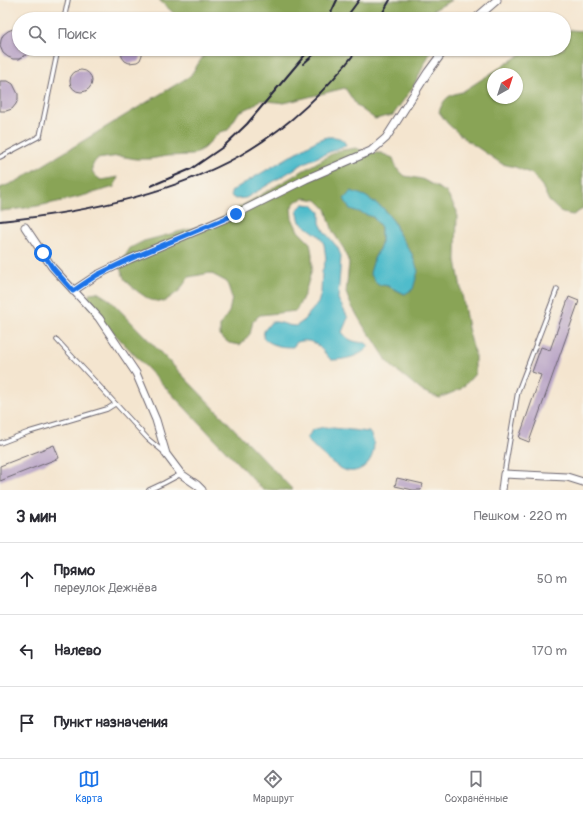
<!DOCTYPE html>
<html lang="ru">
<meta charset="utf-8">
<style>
:root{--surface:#fff;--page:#f7f7f7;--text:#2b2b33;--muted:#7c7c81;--line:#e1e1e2;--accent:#1a73e8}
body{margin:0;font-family:Pangolin,sans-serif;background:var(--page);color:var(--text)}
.compass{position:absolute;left:487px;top:68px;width:36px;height:36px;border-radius:50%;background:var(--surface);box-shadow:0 1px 3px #0004;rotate:39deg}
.stop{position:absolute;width:12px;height:12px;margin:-9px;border:3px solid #1a73e8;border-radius:50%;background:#fff}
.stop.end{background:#1a73e8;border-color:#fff;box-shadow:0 1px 4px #0008}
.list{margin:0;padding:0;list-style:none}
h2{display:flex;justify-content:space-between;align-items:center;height:52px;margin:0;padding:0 16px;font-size:17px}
h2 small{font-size:13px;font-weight:400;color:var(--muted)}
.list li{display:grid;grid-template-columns:26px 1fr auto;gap:12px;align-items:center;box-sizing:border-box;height:72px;padding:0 16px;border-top:1px solid var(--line)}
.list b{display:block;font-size:15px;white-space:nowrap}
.list p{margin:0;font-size:13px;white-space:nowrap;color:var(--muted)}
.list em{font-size:13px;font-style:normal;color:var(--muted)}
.icon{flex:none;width:22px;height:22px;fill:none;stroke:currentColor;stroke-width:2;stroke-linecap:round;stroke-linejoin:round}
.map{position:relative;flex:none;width:583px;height:490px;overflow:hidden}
.search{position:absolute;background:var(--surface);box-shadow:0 1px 3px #0004;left:12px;right:12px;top:12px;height:44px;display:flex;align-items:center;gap:10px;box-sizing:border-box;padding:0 14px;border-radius:22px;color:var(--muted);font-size:15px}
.sheet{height:268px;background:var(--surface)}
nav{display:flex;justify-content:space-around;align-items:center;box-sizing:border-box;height:56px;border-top:1px solid var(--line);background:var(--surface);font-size:11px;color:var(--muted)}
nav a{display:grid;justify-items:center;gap:2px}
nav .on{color:var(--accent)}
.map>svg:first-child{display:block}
</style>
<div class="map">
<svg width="583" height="490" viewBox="0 0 583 490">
<rect width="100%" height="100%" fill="#f7f3e8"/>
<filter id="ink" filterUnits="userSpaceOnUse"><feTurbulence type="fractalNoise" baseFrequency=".025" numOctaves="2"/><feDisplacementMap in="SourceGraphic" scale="8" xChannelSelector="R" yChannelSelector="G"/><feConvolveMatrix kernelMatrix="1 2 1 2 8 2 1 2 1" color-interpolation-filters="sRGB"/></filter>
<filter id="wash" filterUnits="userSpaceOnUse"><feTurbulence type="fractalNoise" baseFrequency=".012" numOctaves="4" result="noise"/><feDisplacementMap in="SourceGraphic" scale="16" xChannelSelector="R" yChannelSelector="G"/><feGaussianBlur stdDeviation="0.9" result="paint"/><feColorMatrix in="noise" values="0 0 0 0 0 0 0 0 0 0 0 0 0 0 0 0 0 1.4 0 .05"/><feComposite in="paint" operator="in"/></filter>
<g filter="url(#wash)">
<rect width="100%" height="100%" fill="#f4e5cf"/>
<path fill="#89a456" stroke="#566348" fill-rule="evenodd" d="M 159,0 L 452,0 L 432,11 L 432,19 L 180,19 Z
M 571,30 L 583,31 L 583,209 L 573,215 L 562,213 L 549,201 L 542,186 L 532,174 L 515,167 L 502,164 L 465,139 L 448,124 L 439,112 C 444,98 448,95 462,92 L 529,49 L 564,49 L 564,32 ZM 493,74 L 517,74 L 517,98 L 493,98 Z
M 208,49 L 432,49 L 413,87 L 393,115 L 375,119 L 357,106 L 345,88 L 284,103 L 260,100 L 253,106 L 239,112 L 228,130 L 220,132 L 204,148 L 192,155 L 167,156 L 150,159 L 136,159 L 119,156 L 97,159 C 89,168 91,173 101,180 L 118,177 L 114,187 C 77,198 38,208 0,211 L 0,188 L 17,181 L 190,76 Z
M 356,148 L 368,153 L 381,153 L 393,158 L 397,169 L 405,176 L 422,179 L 446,192 L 457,211 L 456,260 L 468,328 L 475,355 L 475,374 L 461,389 L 439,398 L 422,391 L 389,364 L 374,340 L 364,327 L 351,305 L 346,293 L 349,263 L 344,249 L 333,232 L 326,209 L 317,200 L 305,198 L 296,201 L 291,208 L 292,218 L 298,231 L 310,243 L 312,254 L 312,269 L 305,293 L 296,311 L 260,315 L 253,321 L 250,334 L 240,345 L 229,343 L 220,336 L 220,325 L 229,312 L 232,298 L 227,282 L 210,273 L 189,277 L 179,291 L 164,302 L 150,300 L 137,291 L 125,280 L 119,266 L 130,248 L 144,241 L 212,223 L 337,151 ZM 362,212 L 394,222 L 399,234 L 405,294 L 388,286 L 378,284 L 374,259 L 381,245 L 381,227 L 373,217 Z
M 97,292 L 110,300 L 293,490 L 263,490 L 90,308 L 87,300 L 90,293 Z"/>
<path fill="#50bccb" stroke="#396f83" d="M 327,137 C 335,137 342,136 346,145 L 306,162 L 246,198 L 235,199 L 231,196 L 231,192 L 236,188 L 316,141 Z
M 351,191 L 365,196 L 383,208 L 394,222 L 399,234 L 412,254 L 418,271 L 413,289 L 405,294 L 388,286 L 377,284 L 370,273 L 374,259 L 381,245 L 381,227 L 373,217 L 350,209 L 344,199 Z
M 303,204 L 313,205 L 320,212 L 320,223 L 324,231 L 338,248 L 341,256 L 338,299 L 344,310 L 348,318 L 342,332 C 349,342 356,342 366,343 L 369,346 C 361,357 343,360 331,360 C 320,348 314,337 297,342 L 293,347 C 280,347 274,346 263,338 L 264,331 L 271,322 C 282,321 285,326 296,326 L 302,322 L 318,303 L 321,293 L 322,272 L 326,259 L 324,244 L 319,236 L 300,222 L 297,210 Z
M 324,427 L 369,432 C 381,447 369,474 348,471 C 338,470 314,448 307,439 L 312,430 Z"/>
<g id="blocks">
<path fill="#b29cc3" d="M 13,29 L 19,29 L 19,49 L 31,49 L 26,55 L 19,59 L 13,59 L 8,57 L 3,53 L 0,46 L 1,40 L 3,35 L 8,31 Z
M 121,49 L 142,49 L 142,55 L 140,60 L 137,62 L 129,63 L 125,61 L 122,57 Z
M70 81a11 11 0 1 1 22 0a11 11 0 1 1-22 0Z
M 0,81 L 8,81 L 13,84 L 18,94 L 18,99 L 16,104 L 12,109 L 6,111 L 0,111 Z
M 569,297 L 579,301 L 529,442 L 519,438 L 541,375 L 532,372 L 541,347 L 550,350 Z
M 54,445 L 59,458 L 0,481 L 0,466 Z
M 397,478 L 423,484 L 421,490 L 413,490 L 395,486 Z"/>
</g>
</g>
<g filter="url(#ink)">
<use href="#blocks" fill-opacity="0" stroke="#6c666f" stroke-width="1"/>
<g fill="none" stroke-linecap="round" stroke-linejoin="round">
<defs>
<path id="service" d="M 64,19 L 68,0
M 0,157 L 40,136 L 58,49
M 57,340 L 148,439 L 165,453
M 0,443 L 29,432 L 107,409 L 115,404
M 504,474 L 518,391 L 557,289
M 149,490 L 164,483 L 181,474"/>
<path id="minor" d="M 475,19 L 497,0
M 25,227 L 52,267 L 99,318 L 136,373 L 156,420 L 166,454 L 181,474 L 197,485 L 202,490
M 73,291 L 97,275 L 130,259 L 236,214 L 306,179 L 371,151 L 386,138 L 428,72 L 445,49
M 502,490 L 504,474 L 567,477 L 583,482"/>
</defs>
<use href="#service" stroke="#6c666f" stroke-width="5.5"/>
<use href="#minor" stroke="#6c666f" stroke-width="9"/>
<use href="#service" stroke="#fff" stroke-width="3.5"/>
<use href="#minor" stroke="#fff" stroke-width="7"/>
<path stroke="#22223b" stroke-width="2" d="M 328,19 L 337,0
M 345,19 L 359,0
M 379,19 L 390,0
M 303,64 L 320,49
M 151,186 L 191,169 L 223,147 L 247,124 L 310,49
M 0,221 C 81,213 167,196 239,156 C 285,130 326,91 358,49"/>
</g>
</g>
<g fill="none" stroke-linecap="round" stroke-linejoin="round" filter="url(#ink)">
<path stroke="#1a73e8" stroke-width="5" d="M 43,253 L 52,267 L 73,291 L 97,275 L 130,259 L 236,214"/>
</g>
</svg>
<svg class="compass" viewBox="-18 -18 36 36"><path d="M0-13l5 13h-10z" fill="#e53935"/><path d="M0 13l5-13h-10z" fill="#7c7c81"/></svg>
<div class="stop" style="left:43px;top:253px"></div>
<div class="stop end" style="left:236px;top:214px"></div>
<div class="search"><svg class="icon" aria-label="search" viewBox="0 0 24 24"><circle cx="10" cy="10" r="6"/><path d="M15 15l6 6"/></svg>Поиск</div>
</div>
<section class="sheet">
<h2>3 мин<small>Пешком · 220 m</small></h2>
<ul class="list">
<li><svg class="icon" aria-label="ahead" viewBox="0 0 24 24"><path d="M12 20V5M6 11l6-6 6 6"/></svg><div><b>Прямо</b><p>переулок Дежнёва</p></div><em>50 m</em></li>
<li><svg class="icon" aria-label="left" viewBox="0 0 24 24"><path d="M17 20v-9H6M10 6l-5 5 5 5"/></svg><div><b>Налево</b></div><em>170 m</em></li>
<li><svg class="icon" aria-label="arrive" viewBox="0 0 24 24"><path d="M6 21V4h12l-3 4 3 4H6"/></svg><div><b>Пункт назначения</b></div></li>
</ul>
</section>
<nav>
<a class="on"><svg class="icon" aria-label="map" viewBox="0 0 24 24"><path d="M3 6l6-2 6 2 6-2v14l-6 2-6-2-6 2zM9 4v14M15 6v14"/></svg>Карта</a>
<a><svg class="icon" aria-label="directions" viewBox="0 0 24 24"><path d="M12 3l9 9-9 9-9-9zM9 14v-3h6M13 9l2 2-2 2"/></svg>Маршрут</a>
<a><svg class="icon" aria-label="saved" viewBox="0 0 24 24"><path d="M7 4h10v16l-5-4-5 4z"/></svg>Сохранённые</a>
</nav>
